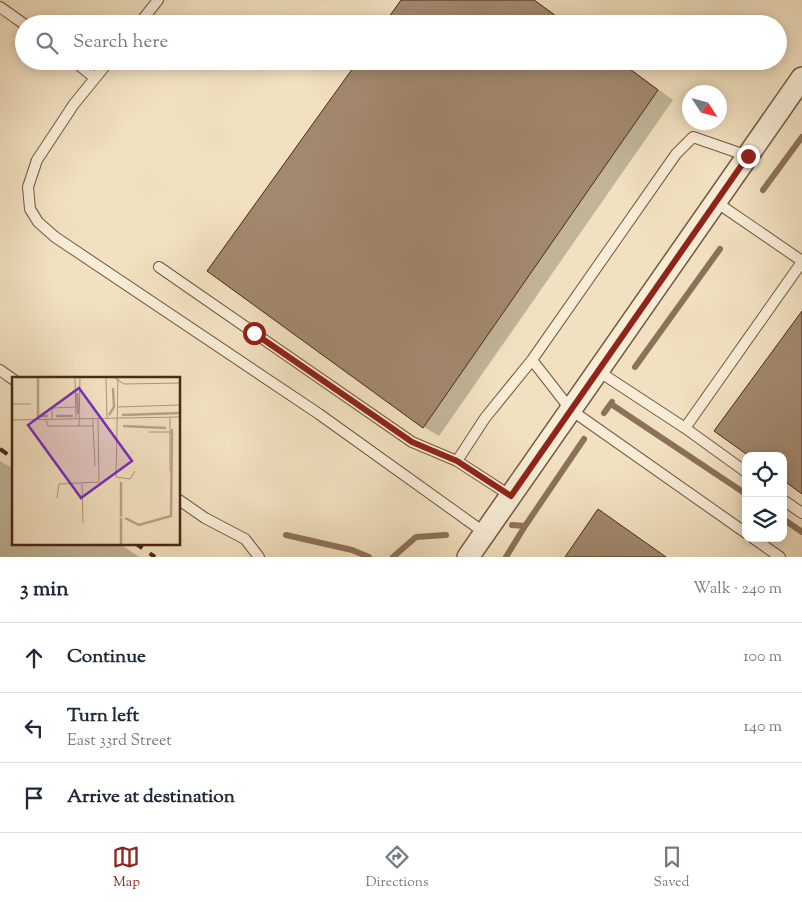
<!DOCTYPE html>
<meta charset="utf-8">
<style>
:root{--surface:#fff;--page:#f6f6f7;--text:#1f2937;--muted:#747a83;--line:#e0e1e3;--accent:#8f2418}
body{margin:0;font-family:"Sorts Mill Goudy",serif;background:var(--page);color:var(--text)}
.controls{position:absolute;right:15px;bottom:15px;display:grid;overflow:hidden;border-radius:10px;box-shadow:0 2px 12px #0003}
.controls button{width:45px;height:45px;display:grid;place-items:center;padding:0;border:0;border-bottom:1px solid var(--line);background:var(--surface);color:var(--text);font:25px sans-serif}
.compass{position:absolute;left:682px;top:85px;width:45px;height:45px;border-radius:50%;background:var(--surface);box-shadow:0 2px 12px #0003;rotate:126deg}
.stop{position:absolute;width:15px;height:15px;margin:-11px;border:4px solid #8f2418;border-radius:50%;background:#fff}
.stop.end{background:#8f2418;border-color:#fff;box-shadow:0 1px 5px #0008}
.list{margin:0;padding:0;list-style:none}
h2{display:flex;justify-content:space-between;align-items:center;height:65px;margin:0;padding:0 20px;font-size:21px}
h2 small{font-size:16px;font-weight:400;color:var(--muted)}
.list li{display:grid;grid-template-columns:32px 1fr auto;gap:15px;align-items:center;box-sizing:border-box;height:70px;padding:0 20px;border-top:1px solid var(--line)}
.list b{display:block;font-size:19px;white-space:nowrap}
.list p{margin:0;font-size:16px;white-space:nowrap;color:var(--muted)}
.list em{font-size:16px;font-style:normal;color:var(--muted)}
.icon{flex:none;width:28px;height:28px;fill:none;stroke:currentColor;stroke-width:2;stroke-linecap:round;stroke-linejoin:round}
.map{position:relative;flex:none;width:802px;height:557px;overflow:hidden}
.search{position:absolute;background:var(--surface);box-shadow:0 2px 12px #0003;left:15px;right:15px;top:15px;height:55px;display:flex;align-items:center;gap:12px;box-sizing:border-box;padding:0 18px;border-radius:28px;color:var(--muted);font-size:19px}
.sheet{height:275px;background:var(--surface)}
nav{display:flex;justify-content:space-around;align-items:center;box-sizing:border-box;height:70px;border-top:1px solid var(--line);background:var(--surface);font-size:14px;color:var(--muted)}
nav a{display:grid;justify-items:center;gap:2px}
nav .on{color:var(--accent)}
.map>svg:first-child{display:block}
</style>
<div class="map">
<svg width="802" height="557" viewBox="0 0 802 557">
<rect width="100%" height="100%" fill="#f2e1c0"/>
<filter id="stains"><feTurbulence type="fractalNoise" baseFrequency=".004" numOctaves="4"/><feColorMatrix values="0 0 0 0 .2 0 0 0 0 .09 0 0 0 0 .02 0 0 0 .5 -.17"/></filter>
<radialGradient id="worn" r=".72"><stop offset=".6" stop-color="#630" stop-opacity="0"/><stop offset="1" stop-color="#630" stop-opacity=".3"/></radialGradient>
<path fill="#0003" d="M 403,0 L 535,0 L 568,24 L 386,24 Z
M 359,61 L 620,61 L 673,100 L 439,436 L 424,427 L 209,271 Z
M 0,461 L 14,469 L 14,543 L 119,543 L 139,557 L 0,557 Z"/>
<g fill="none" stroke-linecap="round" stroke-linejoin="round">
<path stroke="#8d7159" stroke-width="6" d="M 763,190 L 802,137
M 635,367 L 720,249
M 611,404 L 746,494
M 604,413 L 612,402
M 783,519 L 802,532
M 512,525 L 525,526 L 584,439
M 286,535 L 352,550 L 369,557
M 393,557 L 416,537 L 446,535
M 506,557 L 525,526"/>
</g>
<path fill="#a2886e" stroke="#4b2816" d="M 401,0 L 534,0 L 567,24 L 384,24 Z
M 358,61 L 619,61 L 658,90 L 423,428 L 207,271 Z
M 802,311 L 802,494 L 783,480 L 783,456 L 749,456 L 714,431 Z
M 598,509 L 666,557 L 565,557 Z"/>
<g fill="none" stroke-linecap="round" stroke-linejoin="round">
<defs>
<path id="lane" d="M 0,7 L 24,24
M 139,24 L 158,0
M 74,61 L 95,78
M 109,61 L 74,104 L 37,160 L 28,187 L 30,209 L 38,222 L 55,237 L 319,414 L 485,533
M 716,202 L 802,261
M 159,267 L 412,442 L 457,461
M 532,360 L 571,410 L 746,533
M 0,370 L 14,380
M 598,371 L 685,428 L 746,472
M 685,428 L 802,262
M 511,496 L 457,461 L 485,418 L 532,360 L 676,154 L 693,137 L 748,156
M 179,500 L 205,518 L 245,539 L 259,557
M 783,500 L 802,513
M 753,538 L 780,557"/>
<path id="street" d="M 468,557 L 802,78"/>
</defs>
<use href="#lane" stroke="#755640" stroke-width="12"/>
<use href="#street" stroke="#755640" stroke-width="24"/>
<use href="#lane" stroke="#f7ecd6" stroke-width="10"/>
<use href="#street" stroke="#f7ecd6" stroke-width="21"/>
<path stroke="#4b2816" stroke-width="4" stroke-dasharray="9 9" stroke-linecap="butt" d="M 0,449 L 14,459
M 135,543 L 155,557"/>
</g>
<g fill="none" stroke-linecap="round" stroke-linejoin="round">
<path stroke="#8f2418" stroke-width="6" d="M 254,333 L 412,442 L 457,461 L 511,496 L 748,156"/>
</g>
<g transform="translate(12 377)">
<rect width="168" height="168" fill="#f2e1c0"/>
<path fill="none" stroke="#b9a286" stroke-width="2.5" d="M 26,0 L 26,39 L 36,39M 65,16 L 66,37M 97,38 L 102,30 L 101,11M 110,38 L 168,36M 44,39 L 61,39M 111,49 L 154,51M 109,140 L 109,105M 109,141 L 109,167M 113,141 L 127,148 L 159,139 L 160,52"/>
<path fill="none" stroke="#af977c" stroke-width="1" d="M 63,0 L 64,42M 94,0 L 95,41M 101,0 L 112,7 L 168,6M 106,0 L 104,100 L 118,102 L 123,94M 0,27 L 19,27M 106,30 L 168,28M 158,40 L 158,94M 0,43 L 168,40M 34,43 L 36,49 L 81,49 L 81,42M 40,43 L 40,31 L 63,30M 67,49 L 68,0M 81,49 L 83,89M 137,55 L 158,55M 70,107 L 71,146M 45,121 L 47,107 L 87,105 L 86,42"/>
<path fill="#7b2cbf" fill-opacity="0.15" stroke="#7b2cbf" stroke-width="2.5" d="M 67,11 L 120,84 L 69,121 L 16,48 Z"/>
<rect width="168" height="168" fill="none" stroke="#4b2816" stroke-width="2.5"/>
</g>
<rect width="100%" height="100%" filter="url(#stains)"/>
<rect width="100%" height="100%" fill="url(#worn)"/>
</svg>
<div class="controls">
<button><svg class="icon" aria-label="locate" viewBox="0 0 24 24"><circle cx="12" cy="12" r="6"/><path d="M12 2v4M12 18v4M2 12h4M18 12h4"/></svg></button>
<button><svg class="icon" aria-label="layers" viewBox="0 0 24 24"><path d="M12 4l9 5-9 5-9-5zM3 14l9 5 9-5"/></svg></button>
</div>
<svg class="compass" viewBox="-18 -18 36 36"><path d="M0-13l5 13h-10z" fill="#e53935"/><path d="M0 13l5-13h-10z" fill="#747a83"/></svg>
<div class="stop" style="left:254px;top:333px"></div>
<div class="stop end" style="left:748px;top:156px"></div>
<div class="search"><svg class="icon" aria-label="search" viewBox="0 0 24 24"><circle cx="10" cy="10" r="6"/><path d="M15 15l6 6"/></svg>Search here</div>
</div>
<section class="sheet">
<h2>3 min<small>Walk · 240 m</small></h2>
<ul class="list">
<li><svg class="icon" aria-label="ahead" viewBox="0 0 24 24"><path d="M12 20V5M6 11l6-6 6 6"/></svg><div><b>Continue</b></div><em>100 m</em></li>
<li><svg class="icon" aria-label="left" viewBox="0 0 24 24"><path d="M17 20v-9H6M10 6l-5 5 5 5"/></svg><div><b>Turn left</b><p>East 33rd Street</p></div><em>140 m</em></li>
<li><svg class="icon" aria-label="arrive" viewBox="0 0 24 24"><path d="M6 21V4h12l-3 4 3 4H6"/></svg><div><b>Arrive at destination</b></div></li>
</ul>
</section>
<nav>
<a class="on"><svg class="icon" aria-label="map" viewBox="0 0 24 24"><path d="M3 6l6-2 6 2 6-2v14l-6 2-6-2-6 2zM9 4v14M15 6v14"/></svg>Map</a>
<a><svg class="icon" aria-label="directions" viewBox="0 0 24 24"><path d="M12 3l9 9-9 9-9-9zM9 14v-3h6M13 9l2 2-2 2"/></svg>Directions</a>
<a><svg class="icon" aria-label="saved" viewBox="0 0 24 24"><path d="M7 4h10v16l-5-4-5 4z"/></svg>Saved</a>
</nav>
